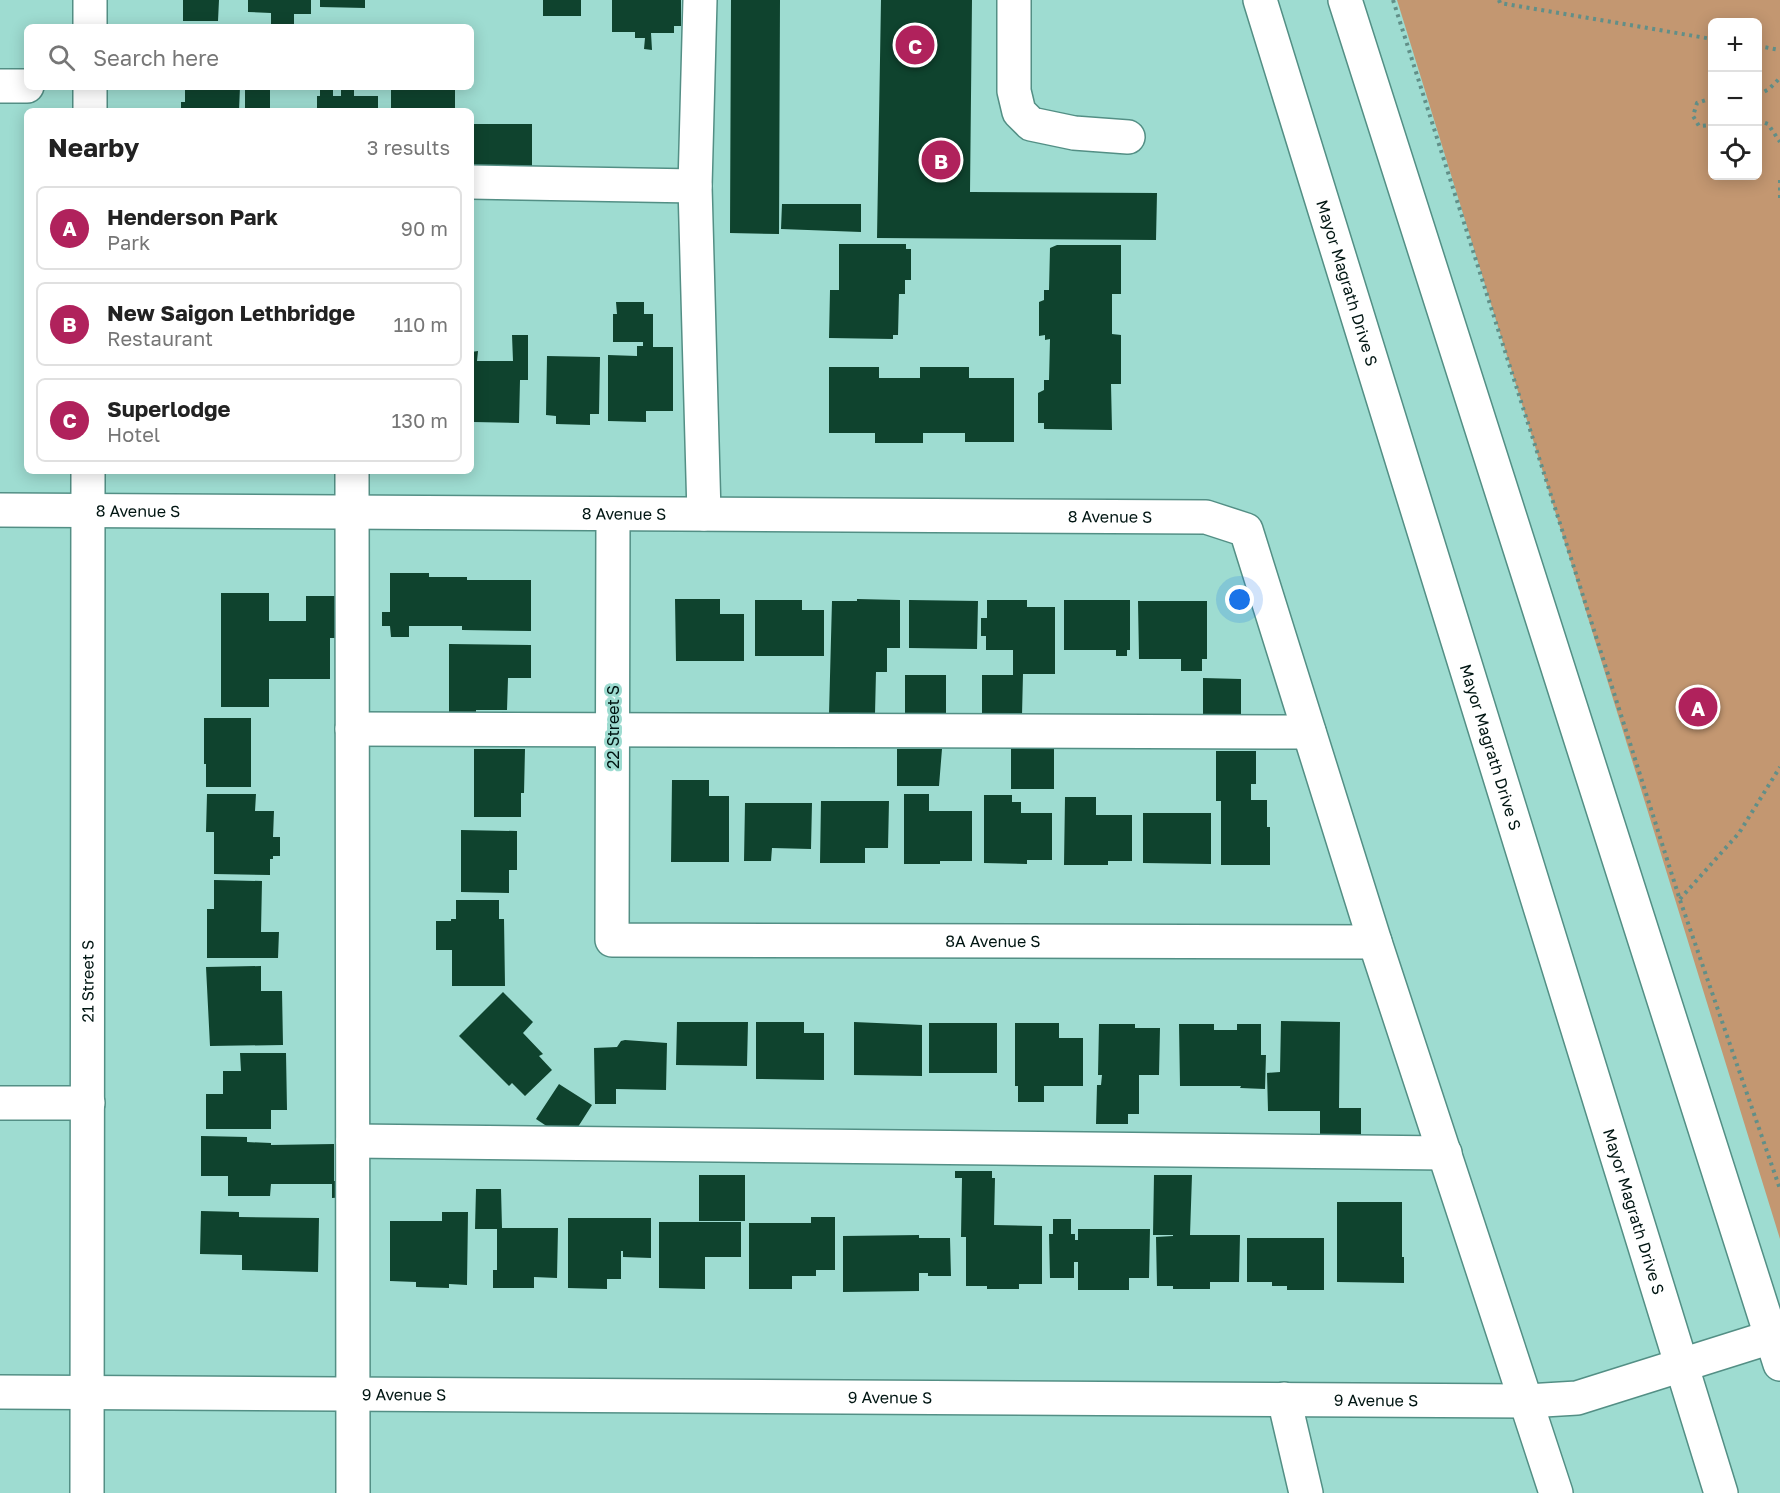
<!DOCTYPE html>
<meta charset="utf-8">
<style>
:root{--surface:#fff;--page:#f6f6f6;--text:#222;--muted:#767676;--line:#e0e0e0;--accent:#b0225c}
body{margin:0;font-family:"Golos Text",sans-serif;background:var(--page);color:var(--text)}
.controls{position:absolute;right:18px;top:18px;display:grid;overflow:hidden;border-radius:9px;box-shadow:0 3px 15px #0003}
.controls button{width:54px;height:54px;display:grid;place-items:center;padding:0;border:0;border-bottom:2px solid var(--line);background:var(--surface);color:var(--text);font:30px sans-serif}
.you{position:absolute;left:1240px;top:600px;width:21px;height:21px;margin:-15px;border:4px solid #fff;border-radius:50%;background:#1a73e8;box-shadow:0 0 0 9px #1a73e833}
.badge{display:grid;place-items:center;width:39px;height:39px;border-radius:50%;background:var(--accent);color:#fff;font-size:20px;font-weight:700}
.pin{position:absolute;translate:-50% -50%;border:3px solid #fff;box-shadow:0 2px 6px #0006}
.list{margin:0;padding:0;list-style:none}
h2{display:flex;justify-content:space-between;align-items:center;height:78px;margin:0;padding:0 24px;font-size:26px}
h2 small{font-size:20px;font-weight:400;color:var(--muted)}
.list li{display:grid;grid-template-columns:39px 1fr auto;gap:18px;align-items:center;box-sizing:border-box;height:84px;margin:0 12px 12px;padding:0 12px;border:2px solid var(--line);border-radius:9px}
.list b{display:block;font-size:22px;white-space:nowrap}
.list p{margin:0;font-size:20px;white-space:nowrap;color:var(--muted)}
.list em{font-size:20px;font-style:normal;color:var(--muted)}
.icon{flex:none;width:33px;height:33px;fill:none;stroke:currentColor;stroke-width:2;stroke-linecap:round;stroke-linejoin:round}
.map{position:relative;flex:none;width:1780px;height:1493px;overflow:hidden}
.search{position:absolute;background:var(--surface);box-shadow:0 3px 15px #0003;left:24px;top:24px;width:450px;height:66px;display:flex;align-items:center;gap:15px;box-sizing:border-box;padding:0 21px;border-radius:9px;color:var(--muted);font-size:22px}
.panel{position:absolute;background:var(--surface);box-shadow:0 3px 15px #0003;left:24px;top:108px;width:450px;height:366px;border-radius:9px}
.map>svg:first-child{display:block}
</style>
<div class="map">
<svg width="1780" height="1493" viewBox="0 0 1780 1493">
<rect width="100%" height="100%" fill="#9edcd1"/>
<path fill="#c39771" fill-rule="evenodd" d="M 1397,0 L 1780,0 L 1780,1239 ZM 1712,22 L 1758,22 L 1758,176 L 1712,176 Z"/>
<path fill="#0f432e" d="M 183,0 L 219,0 L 218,21 L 183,21 Z
M 248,0 L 311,0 L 311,14 L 294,14 L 294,27 L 271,27 L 271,13 L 248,12 Z
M 320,0 L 365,0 L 365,8 L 320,7 Z
M 543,0 L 581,0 L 581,16 L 543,16 Z
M 612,0 L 681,0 L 681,26 L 674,26 L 674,33 L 651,33 L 652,50 L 644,49 L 645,38 L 635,38 L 635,32 L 612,32 Z
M 731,0 L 780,0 L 779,234 L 730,233 Z
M 881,0 L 972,0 L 970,192 L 1157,193 L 1156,240 L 877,238 Z
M 185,87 L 240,87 L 239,111 L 181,111 L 181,102 L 185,102 Z
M 320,87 L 333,87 L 333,96 L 341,96 L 341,87 L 354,87 L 354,96 L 378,96 L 378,111 L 317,111 L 317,96 L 320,96 Z
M 391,87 L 455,87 L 455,111 L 391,111 Z
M 245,90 L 270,90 L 270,111 L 245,111 Z
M 471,124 L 532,124 L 532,166 L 471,165 Z
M 782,204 L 861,204 L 861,232 L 781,229 Z
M 839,244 L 906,244 L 906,249 L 911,249 L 911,280 L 905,280 L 905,294 L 899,294 L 898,335 L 893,335 L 893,339 L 829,338 L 830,290 L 839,290 Z
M 1057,245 L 1121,245 L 1121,294 L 1112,294 L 1112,334 L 1121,335 L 1121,384 L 1111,384 L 1112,430 L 1044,429 L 1044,423 L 1038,423 L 1038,393 L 1044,390 L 1044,380 L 1049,380 L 1050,339 L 1045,340 L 1045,335 L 1039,336 L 1039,302 L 1044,300 L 1044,290 L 1049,290 L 1050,248 Z
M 616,302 L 644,302 L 644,314 L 653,314 L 653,347 L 673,347 L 673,411 L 646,411 L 646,422 L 608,421 L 608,355 L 637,356 L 637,346 L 643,346 L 643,342 L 613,342 L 613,314 L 617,314 Z
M 512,335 L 528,335 L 528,380 L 520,380 L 519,423 L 474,422 L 474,417 L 471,417 L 471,352 L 478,351 L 477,361 L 513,361 Z
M 547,356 L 600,357 L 599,414 L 590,414 L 590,425 L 556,424 L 556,416 L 546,415 Z
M 829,367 L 879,367 L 879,378 L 920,378 L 920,367 L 969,367 L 969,378 L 1014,378 L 1014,442 L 965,442 L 965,433 L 923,433 L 923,443 L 875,443 L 875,433 L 829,433 Z
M 390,573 L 429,573 L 429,577 L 467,577 L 467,580 L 531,580 L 531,631 L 462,630 L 462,626 L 409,626 L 409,637 L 391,637 L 390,626 L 382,626 L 382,612 L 390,612 Z
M 221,593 L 269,593 L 269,621 L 306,621 L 306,596 L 344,596 L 344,638 L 330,638 L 330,679 L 269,679 L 269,707 L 221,707 Z
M 675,599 L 720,599 L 720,614 L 744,614 L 744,661 L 676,661 Z
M 857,599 L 900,600 L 900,648 L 887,648 L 887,672 L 876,672 L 875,714 L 829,714 L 832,601 L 857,601 Z
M 755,600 L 802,600 L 802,610 L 824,610 L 824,656 L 755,656 Z
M 909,600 L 978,601 L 977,649 L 909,648 Z
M 987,600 L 1027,600 L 1027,607 L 1055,607 L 1055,674 L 1023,674 L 1022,715 L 982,714 L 982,675 L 1013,675 L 1013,650 L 986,650 L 986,636 L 981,636 L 981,618 L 987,618 Z
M 1064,600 L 1130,600 L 1130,650 L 1127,650 L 1127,656 L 1116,656 L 1116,650 L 1064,650 Z
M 1138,601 L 1207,601 L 1207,659 L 1202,659 L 1202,671 L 1181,671 L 1181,659 L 1139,659 Z
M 449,644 L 531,645 L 531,678 L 508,678 L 507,710 L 476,710 L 476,716 L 449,716 Z
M 905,675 L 946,675 L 946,716 L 905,716 Z
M 1203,678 L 1241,679 L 1241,715 L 1203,714 Z
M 204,718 L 251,718 L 251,787 L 206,787 L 206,764 L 204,764 Z
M 474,749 L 525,749 L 524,793 L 521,793 L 521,817 L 474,817 Z
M 897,749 L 942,749 L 939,786 L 897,786 Z
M 1011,749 L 1054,749 L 1054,789 L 1011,789 Z
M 1216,751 L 1256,751 L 1256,784 L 1251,784 L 1251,800 L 1267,800 L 1267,827 L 1270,827 L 1270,865 L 1221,865 L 1221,801 L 1216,801 Z
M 672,780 L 709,780 L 709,796 L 729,796 L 729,862 L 671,862 Z
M 207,794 L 256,794 L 255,811 L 274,811 L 273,837 L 280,837 L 280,856 L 273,856 L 273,859 L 270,859 L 270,875 L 214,874 L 214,832 L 206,832 Z
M 904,794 L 929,794 L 929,811 L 972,811 L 972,861 L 940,861 L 940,864 L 904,864 Z
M 984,795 L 1012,795 L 1012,802 L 1021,802 L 1021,813 L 1052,813 L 1052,860 L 1027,860 L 1027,864 L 984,863 Z
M 1065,797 L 1096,797 L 1096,815 L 1132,815 L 1132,861 L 1108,861 L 1108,865 L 1064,865 Z
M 821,801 L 889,801 L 888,848 L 865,848 L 865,863 L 820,863 Z
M 745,803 L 812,803 L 811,849 L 772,848 L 771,861 L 744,861 Z
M 1143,813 L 1211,813 L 1211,864 L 1143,863 Z
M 461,830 L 517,831 L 517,870 L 509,870 L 509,893 L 461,892 Z
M 214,880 L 262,881 L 261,932 L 279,932 L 278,958 L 207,958 L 207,909 L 214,909 Z
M 456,900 L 499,900 L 499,919 L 504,919 L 505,986 L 452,986 L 452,950 L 436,950 L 436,921 L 451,921 L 451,919 L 456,919 Z
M 261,966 L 261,991 L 282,991 L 283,1045 L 210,1046 L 206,967 Z
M 503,992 L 533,1022 L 523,1033 L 543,1054 L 539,1056 L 552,1070 L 525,1096 L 512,1083 L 509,1086 L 459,1036 Z
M 1281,1021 L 1340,1022 L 1339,1108 L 1361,1108 L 1361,1141 L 1320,1141 L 1320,1111 L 1268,1111 L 1267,1073 L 1280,1072 Z
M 677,1022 L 748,1022 L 747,1066 L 676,1065 Z
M 756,1022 L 804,1022 L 804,1033 L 824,1033 L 824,1080 L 756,1079 Z
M 854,1022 L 922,1025 L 922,1076 L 854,1075 Z
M 929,1023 L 997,1023 L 997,1073 L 929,1073 Z
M 1015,1023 L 1059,1023 L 1059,1038 L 1083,1038 L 1083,1086 L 1044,1086 L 1044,1102 L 1018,1102 L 1018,1086 L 1015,1086 Z
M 1099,1024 L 1135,1024 L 1135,1028 L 1160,1028 L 1159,1075 L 1139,1075 L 1139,1114 L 1128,1114 L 1128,1124 L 1096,1124 L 1097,1085 L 1101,1085 L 1102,1075 L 1098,1075 Z
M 1179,1024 L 1214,1024 L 1214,1030 L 1237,1030 L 1237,1024 L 1261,1024 L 1261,1055 L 1266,1055 L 1265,1089 L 1240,1088 L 1241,1086 L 1180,1086 Z
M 625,1040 L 667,1043 L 666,1090 L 616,1089 L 616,1104 L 595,1104 L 594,1048 L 617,1047 L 621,1041 Z
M 240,1053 L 286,1053 L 287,1110 L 271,1110 L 271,1129 L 206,1129 L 206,1094 L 223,1094 L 223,1071 L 241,1071 Z
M 559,1084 L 592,1105 L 569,1141 L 536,1119 Z
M 201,1136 L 247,1137 L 247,1142 L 271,1143 L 271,1145 L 334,1144 L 334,1181 L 347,1181 L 347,1197 L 332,1198 L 332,1184 L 271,1184 L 270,1196 L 228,1196 L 228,1176 L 201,1176 Z
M 955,1171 L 992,1171 L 992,1178 L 995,1178 L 994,1225 L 1042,1226 L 1042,1284 L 1019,1284 L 1019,1289 L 987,1289 L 987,1286 L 966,1286 L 966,1237 L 961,1237 L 962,1178 L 955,1178 Z
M 699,1175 L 745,1175 L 745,1221 L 699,1221 Z
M 1154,1175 L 1192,1175 L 1190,1235 L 1240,1235 L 1239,1282 L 1210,1282 L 1210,1289 L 1173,1289 L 1173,1286 L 1157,1286 L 1156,1237 L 1173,1236 L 1173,1235 L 1153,1235 Z
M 476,1189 L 501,1189 L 502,1228 L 558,1228 L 557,1278 L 534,1277 L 534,1288 L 493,1288 L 493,1270 L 497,1270 L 497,1229 L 475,1229 Z
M 1337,1202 L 1402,1202 L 1402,1257 L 1404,1257 L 1404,1283 L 1337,1282 Z
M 201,1211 L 239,1212 L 239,1217 L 319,1218 L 318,1272 L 242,1270 L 242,1255 L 200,1254 Z
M 442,1212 L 468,1212 L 467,1285 L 449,1284 L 449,1288 L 416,1287 L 416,1282 L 390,1281 L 390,1221 L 442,1221 Z
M 811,1217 L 835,1217 L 835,1270 L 816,1270 L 816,1276 L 792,1276 L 792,1289 L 749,1289 L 749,1223 L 811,1223 Z
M 568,1218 L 651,1218 L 651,1258 L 623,1257 L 623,1251 L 621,1251 L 621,1279 L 607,1279 L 607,1289 L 568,1288 Z
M 1053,1219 L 1071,1219 L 1071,1234 L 1075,1234 L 1075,1240 L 1078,1240 L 1078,1229 L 1150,1229 L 1149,1278 L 1129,1278 L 1129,1290 L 1078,1290 L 1078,1262 L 1074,1262 L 1074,1278 L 1050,1278 L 1049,1234 L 1053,1234 Z
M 659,1222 L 741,1222 L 741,1257 L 705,1257 L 705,1289 L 659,1288 Z
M 919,1235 L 919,1238 L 950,1238 L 951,1276 L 928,1276 L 928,1273 L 919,1273 L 919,1291 L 843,1292 L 843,1236 Z
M 1247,1238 L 1324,1238 L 1324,1290 L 1287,1290 L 1287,1286 L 1272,1286 L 1272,1282 L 1247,1282 Z"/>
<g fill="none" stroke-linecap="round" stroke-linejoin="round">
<defs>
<g id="minor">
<path d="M 700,0 L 695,186 L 704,514"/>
<path d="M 1014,0 L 1014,91 L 1019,112 L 1031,124 L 1074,133 L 1128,137"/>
<path d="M 90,27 L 90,0"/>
<path d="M 0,86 L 27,86"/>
<path d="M 90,111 L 90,87"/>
<path d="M 471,182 L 695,186"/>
<path d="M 352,471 L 353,1493"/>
<path id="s1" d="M 0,510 L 1206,517 L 1246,530 L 1375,942 L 1556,1493"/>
<path id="s2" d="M 613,514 L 612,940 L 1375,942"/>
<path d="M 352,729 L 1309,732"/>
<path d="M 0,1103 L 88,1103"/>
<path d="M 353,1141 L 1445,1153"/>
<path id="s3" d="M 0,1392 L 1527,1401 L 1577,1398 L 1771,1337"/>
<path d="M 1284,1399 L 1306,1493"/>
<path id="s4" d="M 87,1493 L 88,471"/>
</g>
<g id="major">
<path id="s5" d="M 1260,0 L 1721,1493"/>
<path d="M 1345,0 L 1780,1364"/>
</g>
</defs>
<use href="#minor" stroke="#538f85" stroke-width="36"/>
<use href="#major" stroke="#538f85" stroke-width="36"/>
<path stroke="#618f88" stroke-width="4" stroke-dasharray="3 4.5" stroke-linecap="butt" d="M 1393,0 L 1680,900 L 1780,1189
M 1499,0 L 1500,3 L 1712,39
M 1758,46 L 1780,50
M 1758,95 L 1769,89 L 1780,78
M 1712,98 L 1697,103 L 1693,116 L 1699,126 L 1712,125
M 1758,120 L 1768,124 L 1780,142
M 1780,180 L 1780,198
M 1680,899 L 1739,833 L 1780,767"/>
<use href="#minor" stroke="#fff" stroke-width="33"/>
<use href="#major" stroke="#fff" stroke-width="33"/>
</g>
<g text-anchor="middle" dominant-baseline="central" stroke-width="6" stroke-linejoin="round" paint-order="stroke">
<g font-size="16" fill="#001512" stroke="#9edcd1">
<text stroke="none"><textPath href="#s5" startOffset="296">Mayor Magrath Drive S</textPath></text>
<text stroke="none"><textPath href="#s1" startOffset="138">8 Avenue S</textPath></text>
<text stroke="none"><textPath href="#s1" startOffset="624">8 Avenue S</textPath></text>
<text stroke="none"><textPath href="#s1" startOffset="1110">8 Avenue S</textPath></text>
<text transform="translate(613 727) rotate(-90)">22 Street S</text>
<text stroke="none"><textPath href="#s5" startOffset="782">Mayor Magrath Drive S</textPath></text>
<text stroke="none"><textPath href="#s2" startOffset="807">8A Avenue S</textPath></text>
<text stroke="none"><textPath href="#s4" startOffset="512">21 Street S</textPath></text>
<text stroke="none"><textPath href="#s5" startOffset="1268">Mayor Magrath Drive S</textPath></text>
<text stroke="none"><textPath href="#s3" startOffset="404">9 Avenue S</textPath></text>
<text stroke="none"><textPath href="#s3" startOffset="890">9 Avenue S</textPath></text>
<text stroke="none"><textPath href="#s3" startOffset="1376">9 Avenue S</textPath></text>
</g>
</g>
</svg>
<div class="controls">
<button>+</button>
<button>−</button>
<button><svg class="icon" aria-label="locate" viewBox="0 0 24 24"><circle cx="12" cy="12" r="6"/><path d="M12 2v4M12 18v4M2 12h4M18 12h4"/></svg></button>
</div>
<div class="you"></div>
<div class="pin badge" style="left:1698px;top:707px">A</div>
<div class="pin badge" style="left:941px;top:160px">B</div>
<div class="pin badge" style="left:915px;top:45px">C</div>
<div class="search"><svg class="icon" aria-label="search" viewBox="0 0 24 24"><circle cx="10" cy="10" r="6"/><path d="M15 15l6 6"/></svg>Search here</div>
<section class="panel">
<h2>Nearby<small>3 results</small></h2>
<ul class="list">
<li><span class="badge">A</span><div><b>Henderson Park</b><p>Park</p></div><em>90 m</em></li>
<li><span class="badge">B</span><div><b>New Saigon Lethbridge</b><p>Restaurant</p></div><em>110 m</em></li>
<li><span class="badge">C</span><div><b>Superlodge</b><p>Hotel</p></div><em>130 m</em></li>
</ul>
</section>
</div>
